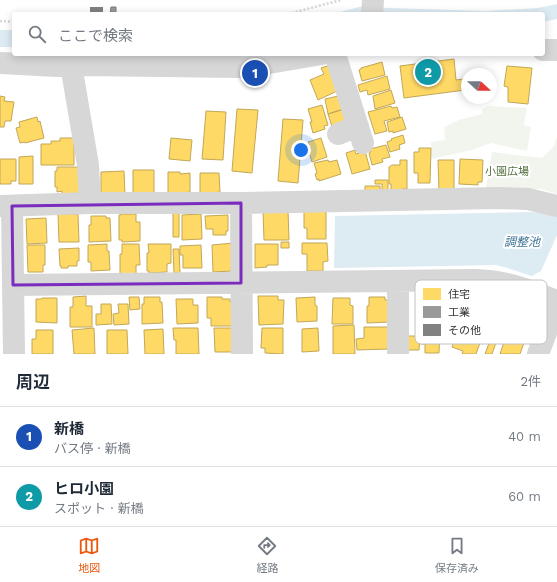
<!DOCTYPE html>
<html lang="ja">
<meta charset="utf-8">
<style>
:root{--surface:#fff;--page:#f2f2f3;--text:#1f2937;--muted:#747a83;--line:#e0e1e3;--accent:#ea580c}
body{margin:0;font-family:"Work Sans","Noto Sans JP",sans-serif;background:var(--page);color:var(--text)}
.compass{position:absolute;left:461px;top:68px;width:36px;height:36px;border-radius:50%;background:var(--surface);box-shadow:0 2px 10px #0003;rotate:111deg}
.you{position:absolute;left:301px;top:150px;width:14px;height:14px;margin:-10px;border:3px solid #fff;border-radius:50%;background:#1a73e8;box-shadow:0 0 0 6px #1a73e833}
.badge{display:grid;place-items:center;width:26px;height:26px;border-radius:50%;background:var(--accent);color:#fff;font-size:13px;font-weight:700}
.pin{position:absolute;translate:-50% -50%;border:2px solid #fff;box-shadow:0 1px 4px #0006}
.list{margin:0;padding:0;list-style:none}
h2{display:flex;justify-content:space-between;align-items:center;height:52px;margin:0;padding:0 16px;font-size:17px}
h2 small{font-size:13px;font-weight:400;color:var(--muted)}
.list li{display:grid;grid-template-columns:26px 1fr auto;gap:12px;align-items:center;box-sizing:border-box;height:60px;padding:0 16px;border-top:1px solid var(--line)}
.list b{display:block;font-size:15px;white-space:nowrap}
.list p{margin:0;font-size:13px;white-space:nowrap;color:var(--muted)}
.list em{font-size:13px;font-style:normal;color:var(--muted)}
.icon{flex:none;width:22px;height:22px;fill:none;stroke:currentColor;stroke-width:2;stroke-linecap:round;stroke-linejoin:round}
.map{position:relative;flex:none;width:557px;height:354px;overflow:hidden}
.search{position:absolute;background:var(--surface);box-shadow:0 2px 10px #0003;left:12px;right:12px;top:12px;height:44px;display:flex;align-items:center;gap:10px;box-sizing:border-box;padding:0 14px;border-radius:4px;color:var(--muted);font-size:15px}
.sheet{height:172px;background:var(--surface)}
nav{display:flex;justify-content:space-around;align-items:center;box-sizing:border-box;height:56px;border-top:1px solid var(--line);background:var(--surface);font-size:11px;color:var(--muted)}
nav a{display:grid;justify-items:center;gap:2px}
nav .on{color:var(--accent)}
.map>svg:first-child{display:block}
</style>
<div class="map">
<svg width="557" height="354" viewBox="0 0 557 354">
<rect width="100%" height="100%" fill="#fff"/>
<path fill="#f1f5ed" d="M 488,106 L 527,108 L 524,125 L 531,127 L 527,151 L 491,143 L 472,150 L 431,159 L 431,142 L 445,140 L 444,127 L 459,120 L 482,114 L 482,109 Z
M 557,137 L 557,194 L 542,189 L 486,188 L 492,152 L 542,158 L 554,146 Z"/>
<path fill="#ddebf3" d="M 557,4 L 557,19 L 543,22 L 543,14 L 332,14 L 359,7 L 486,11 L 538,8 Z
M 0,30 L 14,30 L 14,47 L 0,47 Z
M 531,212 L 540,213 L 557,217 L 557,235 L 541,271 L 532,276 L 504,267 L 496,265 L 334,268 L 335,216 Z"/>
<path fill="#ffd966" stroke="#c2a757" d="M 454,59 L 456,80 L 463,79 L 465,90 L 404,98 L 400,66 Z
M 382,62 L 385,75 L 362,81 L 359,70 L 361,69 L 361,68 Z
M 333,64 L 337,91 L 318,100 L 310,80 L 324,74 L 321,68 Z
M 507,66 L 532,68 L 528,104 L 508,102 L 508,87 L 504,86 Z
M 387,76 L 390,89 L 368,95 L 367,90 L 360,92 L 358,85 Z
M 391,90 L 395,103 L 375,109 L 373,96 Z
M 343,95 L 347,108 L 328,114 L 325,99 Z
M 0,96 L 5,97 L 4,101 L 14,102 L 11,121 L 5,121 L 4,127 L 0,127 Z
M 322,105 L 328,125 L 324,126 L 325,129 L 313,133 L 310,122 L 312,122 L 308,109 Z
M 391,106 L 392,108 L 397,107 L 400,117 L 384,121 L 387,131 L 375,134 L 368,112 Z
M 347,108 L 351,121 L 334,133 L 328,114 Z
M 237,109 L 258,110 L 252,173 L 232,171 Z
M 206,111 L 226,112 L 223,160 L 202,159 Z
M 37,117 L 38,122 L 40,121 L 44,138 L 25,143 L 25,142 L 20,143 L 16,128 L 20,127 L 19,122 Z
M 402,117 L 406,129 L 393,133 L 393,131 L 389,132 L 387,122 Z
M 283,119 L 303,120 L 298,183 L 278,181 Z
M 403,135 L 405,143 L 399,145 L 400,149 L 390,152 L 387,142 L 392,140 L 391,139 Z
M 60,138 L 74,138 L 74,165 L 41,165 L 41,144 L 51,144 L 51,141 L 60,141 Z
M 171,138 L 192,140 L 190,161 L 169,159 Z
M 321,138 L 327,157 L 312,162 L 308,149 L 310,149 L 308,142 Z
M 386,145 L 390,157 L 382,159 L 383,162 L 372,165 L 369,153 L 371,152 L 370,149 Z
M 419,148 L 431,148 L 430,183 L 418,183 L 418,173 L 414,173 L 414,152 L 419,152 Z
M 355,150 L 356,154 L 365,151 L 370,169 L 352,174 L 346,153 Z
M 33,156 L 33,184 L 19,184 L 19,157 Z
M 0,159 L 16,159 L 16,181 L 11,181 L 11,184 L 0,184 Z
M 460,159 L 483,160 L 482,182 L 478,182 L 478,185 L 459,184 Z
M 328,160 L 329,162 L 337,160 L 341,174 L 319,181 L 319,179 L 317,180 L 315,174 L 317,173 L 314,163 Z
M 400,160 L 407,160 L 407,189 L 402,189 L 402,191 L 391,191 L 391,184 L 389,184 L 389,167 L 392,165 L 400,165 Z
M 438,160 L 454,160 L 454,190 L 439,190 Z
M 57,167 L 78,167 L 80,192 L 78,192 L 78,197 L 62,197 L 62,191 L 57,192 L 57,187 L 55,187 L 55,171 L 57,171 Z
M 133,170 L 154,170 L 154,196 L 133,196 Z
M 124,171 L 125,195 L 101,194 L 101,172 Z
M 168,172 L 180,172 L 180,174 L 190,173 L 190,192 L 168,195 Z
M 200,173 L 219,173 L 220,192 L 200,195 Z
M 375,180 L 388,180 L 388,193 L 382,193 L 382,184 L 375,184 Z
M 365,186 L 380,186 L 380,191 L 365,191 Z
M 288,210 L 289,240 L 264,240 L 263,212 Z
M 304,210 L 326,210 L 326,239 L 307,239 L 307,228 L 304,228 Z
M 173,213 L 179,213 L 179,237 L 173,237 Z
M 58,214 L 78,214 L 79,242 L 59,242 Z
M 121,214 L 136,214 L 136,222 L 140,222 L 140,241 L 122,242 L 122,240 L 119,240 L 119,215 L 121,215 Z
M 201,214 L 202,239 L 182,240 L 182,215 Z
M 228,215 L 228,231 L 226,231 L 226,235 L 213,235 L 213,229 L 206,229 L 205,216 Z
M 91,216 L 106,216 L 106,218 L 110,218 L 111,241 L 89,242 L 89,225 L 91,225 Z
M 46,218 L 47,243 L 27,244 L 26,219 Z
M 281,242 L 289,242 L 289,248 L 281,248 Z
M 233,243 L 232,271 L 213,272 L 212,245 Z
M 302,243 L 327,243 L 328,261 L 323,262 L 323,271 L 307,271 L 307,254 L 302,254 Z
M 107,244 L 107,251 L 109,251 L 110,270 L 91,271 L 91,262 L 88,262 L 88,245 Z
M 122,244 L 139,244 L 140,265 L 136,265 L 136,274 L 120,274 L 120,254 L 122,254 Z
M 148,244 L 171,244 L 171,263 L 167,264 L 167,272 L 149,273 L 149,271 L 147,271 L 147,253 L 149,253 Z
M 255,244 L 278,244 L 278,265 L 267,265 L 267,267 L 255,268 Z
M 27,245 L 45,245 L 45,265 L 43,265 L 43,272 L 28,272 Z
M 201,245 L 202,268 L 183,268 L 183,255 L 180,255 L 180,246 Z
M 79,248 L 79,261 L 77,261 L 77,266 L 68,266 L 68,268 L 61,268 L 61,266 L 60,266 L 59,249 Z
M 173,249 L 179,249 L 180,273 L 174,273 Z
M 86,296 L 86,306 L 92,306 L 92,327 L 70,327 L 70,307 L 73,307 L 73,297 Z
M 258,296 L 278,296 L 278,300 L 284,300 L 283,324 L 259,325 Z
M 129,297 L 139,297 L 140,309 L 130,310 Z
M 144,297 L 160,297 L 160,302 L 162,302 L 163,323 L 142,324 L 142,304 L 144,304 Z
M 207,297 L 222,297 L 222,299 L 230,299 L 230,302 L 234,302 L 232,326 L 211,326 L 211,318 L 207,318 Z
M 315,297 L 315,305 L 317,306 L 317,321 L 297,322 L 296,298 Z
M 369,297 L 385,297 L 385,300 L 389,300 L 389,322 L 367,323 L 367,306 L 369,306 Z
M 42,298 L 57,298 L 57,323 L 36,322 L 36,299 L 41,299 Z
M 333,298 L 350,298 L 350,305 L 353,306 L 353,324 L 332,324 Z
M 176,299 L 193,299 L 193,305 L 198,305 L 198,323 L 177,324 Z
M 101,304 L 111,304 L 112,324 L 96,325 L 96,314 L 101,314 Z
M 118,304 L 128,304 L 129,324 L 114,325 L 113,314 L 119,313 Z
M 469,324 L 487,331 L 483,344 L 480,343 L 476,354 L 464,354 L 462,353 L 463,351 L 452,347 L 457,333 L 459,333 L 462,325 L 468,327 Z
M 354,325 L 355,354 L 333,354 L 333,326 Z
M 422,326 L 440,326 L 439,353 L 425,353 L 425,344 L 421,344 Z
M 364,327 L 388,327 L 389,349 L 357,350 L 356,339 L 364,338 Z
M 94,328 L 95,354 L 74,354 L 72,330 Z
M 173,328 L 198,328 L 199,354 L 176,354 L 176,340 L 174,340 Z
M 214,328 L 232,328 L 232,352 L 215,352 Z
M 262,328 L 283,328 L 283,354 L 265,353 L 265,348 L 261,348 Z
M 318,328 L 319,351 L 302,352 L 302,329 Z
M 163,329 L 164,354 L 145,354 L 144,330 Z
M 36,330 L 53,330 L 53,354 L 32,354 L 32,339 L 36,339 Z
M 107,330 L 127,330 L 128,354 L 107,354 Z
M 408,336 L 420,336 L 419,350 L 407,350 Z
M 506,336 L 524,343 L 520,354 L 500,354 Z
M 491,338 L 497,340 L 492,354 L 485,354 Z"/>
<path fill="#999" stroke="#7a7a7a" d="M 111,7 L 116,7 L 116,14 L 110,14 Z"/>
<path fill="#818181" d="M 90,7 L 103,7 L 103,12 L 90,12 Z"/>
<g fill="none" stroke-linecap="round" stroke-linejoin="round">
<path stroke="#d6d6d6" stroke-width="2.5" stroke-dasharray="2 2" stroke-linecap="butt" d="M 288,14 L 341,0
M 0,21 L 14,22"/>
<path stroke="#d7d7d7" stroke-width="22" d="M 372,14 L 373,0
M 543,50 L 557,50
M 335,54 L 363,143
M 0,63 L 57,66 L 84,65 L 238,67 L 263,64 L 322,54
M 71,65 L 88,165 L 90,203
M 338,134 L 358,126
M 241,203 L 242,354
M 0,206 L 90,203 L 241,203 L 499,198 L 528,199 L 557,206
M 12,206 L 14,354
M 13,285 L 476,280 C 508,281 528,290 557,301
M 398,354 L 398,282
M 538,354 L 557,303"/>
</g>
<path fill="none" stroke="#7b2cbf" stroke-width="3" stroke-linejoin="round" d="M 241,203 L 241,283 L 13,285 L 12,206 Z"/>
<g text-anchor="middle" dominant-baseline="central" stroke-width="4" stroke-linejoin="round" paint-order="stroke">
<g font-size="11" fill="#56703f" stroke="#fff">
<text x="507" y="171">小園広場</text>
</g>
<g font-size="12" font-style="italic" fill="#3f7597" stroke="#fff">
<text x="522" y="242">調整池</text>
</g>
</g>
<rect x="415" y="280" width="132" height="64" rx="6" fill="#fff" stroke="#c2c2c2" stroke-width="1"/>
<rect x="423" y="288" width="18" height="12" fill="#ffd966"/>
<rect x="423" y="306" width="18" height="12" fill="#999"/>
<rect x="423" y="324" width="18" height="12" fill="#818181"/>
<g font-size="11" fill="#333">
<text x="448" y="298">住宅</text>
<text x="448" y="316">工業</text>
<text x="448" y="334">その他</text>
</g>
</svg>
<svg class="compass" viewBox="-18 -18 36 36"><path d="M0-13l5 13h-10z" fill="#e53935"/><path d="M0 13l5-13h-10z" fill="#747a83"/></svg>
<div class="you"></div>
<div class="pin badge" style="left:255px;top:73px;background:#1a4fb4">1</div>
<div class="pin badge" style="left:428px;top:72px;background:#0f9aa8">2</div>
<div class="search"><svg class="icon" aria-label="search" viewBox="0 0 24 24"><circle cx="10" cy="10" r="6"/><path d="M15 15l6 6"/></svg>ここで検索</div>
</div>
<section class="sheet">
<h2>周辺<small>2件</small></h2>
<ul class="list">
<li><span class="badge" style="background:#1a4fb4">1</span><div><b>新橋</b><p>バス停 · 新橋</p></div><em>40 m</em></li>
<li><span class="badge" style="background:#0f9aa8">2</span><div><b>ヒロ小園</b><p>スポット · 新橋</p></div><em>60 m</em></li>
</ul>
</section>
<nav>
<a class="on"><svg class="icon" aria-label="map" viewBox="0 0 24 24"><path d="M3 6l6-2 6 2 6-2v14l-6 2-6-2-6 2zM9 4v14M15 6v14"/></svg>地図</a>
<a><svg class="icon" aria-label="directions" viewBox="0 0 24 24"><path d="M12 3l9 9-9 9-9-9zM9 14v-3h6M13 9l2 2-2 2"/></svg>経路</a>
<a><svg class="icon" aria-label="saved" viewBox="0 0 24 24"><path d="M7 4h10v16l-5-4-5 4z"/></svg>保存済み</a>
</nav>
